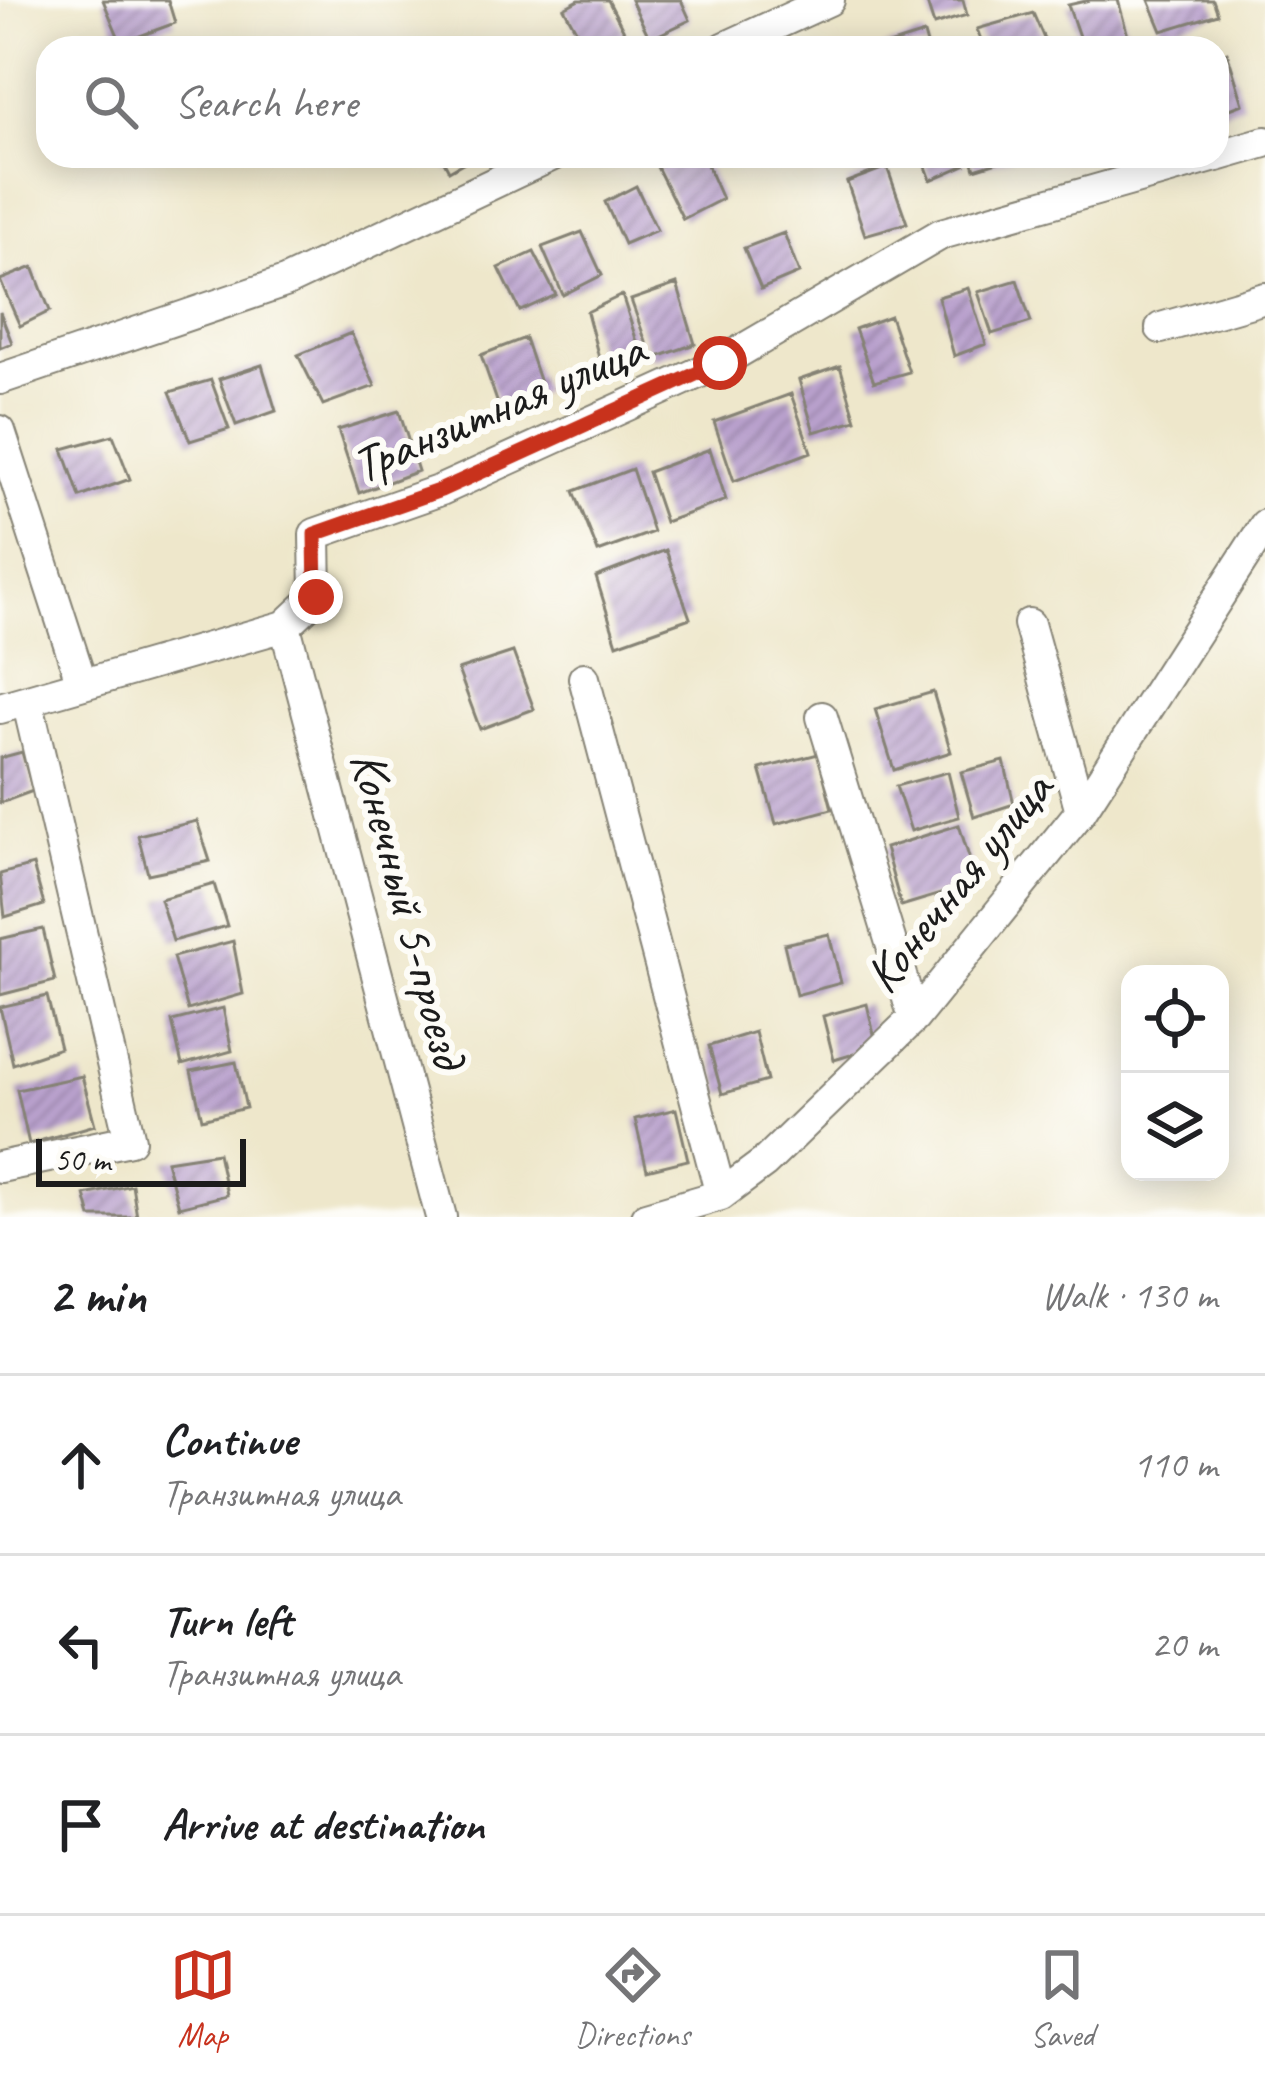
<!DOCTYPE html>
<meta charset="utf-8">
<style>
:root{--surface:#fff;--page:#f6f6f6;--text:#202124;--muted:#757577;--line:#e0e0e0;--accent:#c8321e}
body{margin:0;font-family:Caveat,sans-serif;background:var(--page);color:var(--text)}
.controls{position:absolute;right:36px;bottom:36px;display:grid;overflow:hidden;border-radius:24px;box-shadow:0 6px 30px #0003}
.controls button{width:108px;height:108px;display:grid;place-items:center;padding:0;border:0;border-bottom:3px solid var(--line);background:var(--surface);color:var(--text);font:60px sans-serif}
.scale{position:absolute;left:36px;bottom:30px;width:210px;box-sizing:border-box;padding-left:12px;border:6px solid #1c1c1c;border-top:0;font-size:33px;line-height:42px;white-space:nowrap;color:#1c1c1c;-webkit-text-stroke:9px #fdfcf7;paint-order:stroke}
.stop{position:absolute;width:36px;height:36px;margin:-27px;border:9px solid #c8321e;border-radius:50%;background:#fff}
.stop.end{background:#c8321e;border-color:#fff;box-shadow:0 3px 12px #0008}
.list{margin:0;padding:0;list-style:none}
h2{display:flex;justify-content:space-between;align-items:center;height:156px;margin:0;padding:0 48px;font-size:51px}
h2 small{font-size:39px;font-weight:400;color:var(--muted)}
.list li{display:grid;grid-template-columns:78px 1fr auto;gap:36px;align-items:center;box-sizing:border-box;height:180px;padding:0 48px;border-top:3px solid var(--line)}
.list b{display:block;font-size:45px;white-space:nowrap}
.list p{margin:0;font-size:39px;white-space:nowrap;color:var(--muted)}
.list em{font-size:39px;font-style:normal;color:var(--muted)}
.icon{flex:none;width:66px;height:66px;fill:none;stroke:currentColor;stroke-width:2;stroke-linecap:round;stroke-linejoin:round}
.map{position:relative;flex:none;width:1265px;height:1217px;overflow:hidden}
.search{position:absolute;background:var(--surface);box-shadow:0 6px 30px #0003;left:36px;right:36px;top:36px;height:132px;display:flex;align-items:center;gap:30px;box-sizing:border-box;padding:0 42px;border-radius:36px;color:var(--muted);font-size:45px}
.sheet{height:696px;background:var(--surface)}
nav{display:flex;justify-content:space-around;align-items:center;box-sizing:border-box;height:168px;border-top:3px solid var(--line);background:var(--surface);font-size:33px;color:var(--muted)}
nav a{display:grid;justify-items:center;gap:6px}
nav .on{color:var(--accent)}
.map>svg:first-child{display:block}
</style>
<div class="map">
<svg width="1265" height="1217" viewBox="0 0 1265 1217">
<defs>
<pattern id="building-hatch" width="6" height="6" patternUnits="userSpaceOnUse" patternTransform="scale(3)"><rect width="6" height="6" fill="#b9a1cd"/><path d="M-1 1l2-2M0 6l6-6M5 7l2-2" fill="none" stroke="#9682a6"/></pattern>
</defs>
<rect width="100%" height="100%" fill="#fdfcf7"/>
<filter id="ink" filterUnits="userSpaceOnUse"><feTurbulence type="fractalNoise" baseFrequency=".00833" numOctaves="2"/><feDisplacementMap in="SourceGraphic" scale="24" xChannelSelector="R" yChannelSelector="G"/><feConvolveMatrix kernelMatrix="1 2 1 2 8 2 1 2 1" color-interpolation-filters="sRGB"/></filter>
<filter id="wash" filterUnits="userSpaceOnUse"><feTurbulence type="fractalNoise" baseFrequency=".004" numOctaves="4" result="noise"/><feDisplacementMap in="SourceGraphic" scale="48" xChannelSelector="R" yChannelSelector="G"/><feGaussianBlur stdDeviation="2.7" result="paint"/><feColorMatrix in="noise" values="0 0 0 0 0 0 0 0 0 0 0 0 0 0 0 0 0 1.4 0 .05"/><feComposite in="paint" operator="in"/></filter>
<g filter="url(#wash)">
<rect width="100%" height="100%" fill="#eee7cb"/>
<g id="blocks">
<path fill="url(#building-hatch)" d="M 103,0 L 168,0 L 175,23 L 121,43 Z
M 579,0 L 608,0 L 628,39 L 610,48 L 586,48 L 564,8 Z
M 631,0 L 681,0 L 690,20 L 650,39 Z
M 926,0 L 963,0 L 967,15 L 934,25 Z
M 1090,0 L 1118,0 L 1130,43 L 1112,48 L 1083,48 L 1068,5 Z
M 1149,0 L 1213,0 L 1218,14 L 1162,31 Z
M 1033,13 L 1048,48 L 984,48 L 977,29 Z
M 924,34 L 928,48 L 882,48 L 882,47 Z
M 1227,52 L 1243,104 L 1217,114 L 1217,55 Z
M 441,156 L 475,156 L 449,171 Z
M 682,156 L 703,156 L 722,199 L 683,219 L 657,167 Z
M 922,156 L 961,156 L 965,165 L 931,180 Z
M 971,156 L 1014,156 L 1014,157 L 975,169 Z
M 887,167 L 907,223 L 865,235 L 847,182 Z
M 636,186 L 657,230 L 624,244 L 605,202 Z
M 582,232 L 602,275 L 563,295 L 542,247 Z
M 784,233 L 799,273 L 761,289 L 744,248 Z
M 534,252 L 556,295 L 520,311 L 499,268 Z
M 33,267 L 50,311 L 20,326 L 0,280 Z
M 1017,280 L 1031,322 L 992,334 L 978,292 Z
M 677,284 L 695,344 L 652,359 L 631,300 Z
M 968,288 L 986,344 L 954,356 L 938,297 Z
M 622,295 L 639,348 L 600,362 L 587,312 Z
M 0,312 L 12,343 L 0,348 Z
M 890,316 L 909,372 L 874,382 L 855,329 Z
M 351,333 L 375,386 L 323,405 L 298,355 Z
M 525,338 L 543,392 L 499,407 L 481,355 Z
M 262,365 L 276,411 L 236,425 L 219,379 Z
M 840,366 L 856,420 L 814,432 L 799,380 Z
M 211,380 L 229,429 L 190,441 L 170,392 Z
M 791,394 L 811,452 L 734,481 L 714,422 Z
M 399,411 L 418,471 L 359,493 L 338,430 Z
M 113,435 L 130,479 L 80,497 L 63,449 Z
M 710,449 L 726,500 L 665,522 L 648,472 Z
M 632,469 L 653,532 L 598,552 L 574,491 Z
M 666,550 L 690,618 L 617,644 L 596,577 Z
M 513,652 L 534,709 L 480,729 L 458,670 Z
M 933,692 L 951,752 L 894,770 L 875,709 Z
M 22,752 L 33,791 L 0,803 L 0,758 Z
M 818,754 L 832,809 L 776,824 L 760,769 Z
M 1004,761 L 1014,804 L 974,817 L 961,772 Z
M 948,772 L 959,817 L 911,831 L 896,786 Z
M 197,821 L 210,861 L 148,874 L 138,835 Z
M 959,825 L 977,883 L 901,906 L 885,848 Z
M 33,865 L 44,905 L 5,917 L 0,874 Z
M 214,884 L 227,926 L 173,941 L 160,899 Z
M 43,929 L 55,981 L 0,995 L 0,939 Z
M 829,934 L 841,983 L 796,995 L 784,944 Z
M 233,941 L 243,994 L 188,1010 L 173,957 Z
M 47,996 L 60,1048 L 13,1064 L 0,1007 Z
M 867,1004 L 877,1047 L 834,1060 L 823,1016 Z
M 223,1008 L 232,1051 L 182,1065 L 172,1021 Z
M 755,1032 L 767,1081 L 722,1094 L 709,1046 Z
M 236,1062 L 246,1108 L 202,1119 L 191,1071 Z
M 82,1076 L 95,1125 L 29,1144 L 17,1090 Z
M 676,1109 L 688,1160 L 647,1170 L 635,1119 Z
M 218,1153 L 227,1195 L 179,1207 L 166,1161 Z
M 132,1185 L 137,1217 L 91,1217 L 85,1195 Z"/>
</g>
</g>
<g filter="url(#ink)">
<use href="#blocks" fill-opacity="0" stroke="#858274" stroke-width="3"/>
<g fill="none" stroke-linecap="round" stroke-linejoin="round">
<defs>
<path id="street" d="M 724,48 L 829,0
M 1217,156 L 1265,142
M 1161,328 L 1265,298
M 0,379 L 285,282 L 551,156
M 0,431 L 82,684
M 1029,624 L 1081,811
M 285,626 L 441,1217
M 584,678 L 721,1195
M 0,708 L 285,626 L 316,597 L 315,534 L 441,490 L 720,363 L 941,234 L 1216,156
M 822,717 L 914,1018
M 0,1167 L 130,1140 L 27,700
M 646,1217 L 721,1195 L 764,1163 L 914,1018 L 1081,811 L 1265,525"/>
</defs>
<use href="#street" stroke="#858274" stroke-width="34"/>
<use href="#street" stroke="#fff" stroke-width="30"/>
</g>
</g>
<g fill="none" stroke-linecap="round" stroke-linejoin="round" filter="url(#ink)">
<path stroke="#c8321e" stroke-width="15" d="M 316,597 L 315,534 L 441,490 L 720,363"/>
</g>
<g text-anchor="middle" dominant-baseline="central" stroke-width="12" stroke-linejoin="round" paint-order="stroke">
<g font-size="51" fill="#1c1c1c" stroke="#fdfcf7">
<text transform="translate(498 407) rotate(-23)">Транзитная улица</text>
<text transform="translate(958 882) rotate(-51)">Конечная улица</text>
<text transform="translate(409 909) rotate(75)">Конечный 5-проезд</text>
</g>
</g>
</svg>
<div class="controls">
<button><svg class="icon" aria-label="locate" viewBox="0 0 24 24"><circle cx="12" cy="12" r="6"/><path d="M12 2v4M12 18v4M2 12h4M18 12h4"/></svg></button>
<button><svg class="icon" aria-label="layers" viewBox="0 0 24 24"><path d="M12 4l9 5-9 5-9-5zM3 14l9 5 9-5"/></svg></button>
</div>
<div class="scale">50 m</div>
<div class="stop" style="left:720px;top:363px"></div>
<div class="stop end" style="left:316px;top:597px"></div>
<div class="search"><svg class="icon" aria-label="search" viewBox="0 0 24 24"><circle cx="10" cy="10" r="6"/><path d="M15 15l6 6"/></svg>Search here</div>
</div>
<section class="sheet">
<h2>2 min<small>Walk · 130 m</small></h2>
<ul class="list">
<li><svg class="icon" aria-label="ahead" viewBox="0 0 24 24"><path d="M12 20V5M6 11l6-6 6 6"/></svg><div><b>Continue</b><p>Транзитная улица</p></div><em>110 m</em></li>
<li><svg class="icon" aria-label="left" viewBox="0 0 24 24"><path d="M17 20v-9H6M10 6l-5 5 5 5"/></svg><div><b>Turn left</b><p>Транзитная улица</p></div><em>20 m</em></li>
<li><svg class="icon" aria-label="arrive" viewBox="0 0 24 24"><path d="M6 21V4h12l-3 4 3 4H6"/></svg><div><b>Arrive at destination</b></div></li>
</ul>
</section>
<nav>
<a class="on"><svg class="icon" aria-label="map" viewBox="0 0 24 24"><path d="M3 6l6-2 6 2 6-2v14l-6 2-6-2-6 2zM9 4v14M15 6v14"/></svg>Map</a>
<a><svg class="icon" aria-label="directions" viewBox="0 0 24 24"><path d="M12 3l9 9-9 9-9-9zM9 14v-3h6M13 9l2 2-2 2"/></svg>Directions</a>
<a><svg class="icon" aria-label="saved" viewBox="0 0 24 24"><path d="M7 4h10v16l-5-4-5 4z"/></svg>Saved</a>
</nav>
